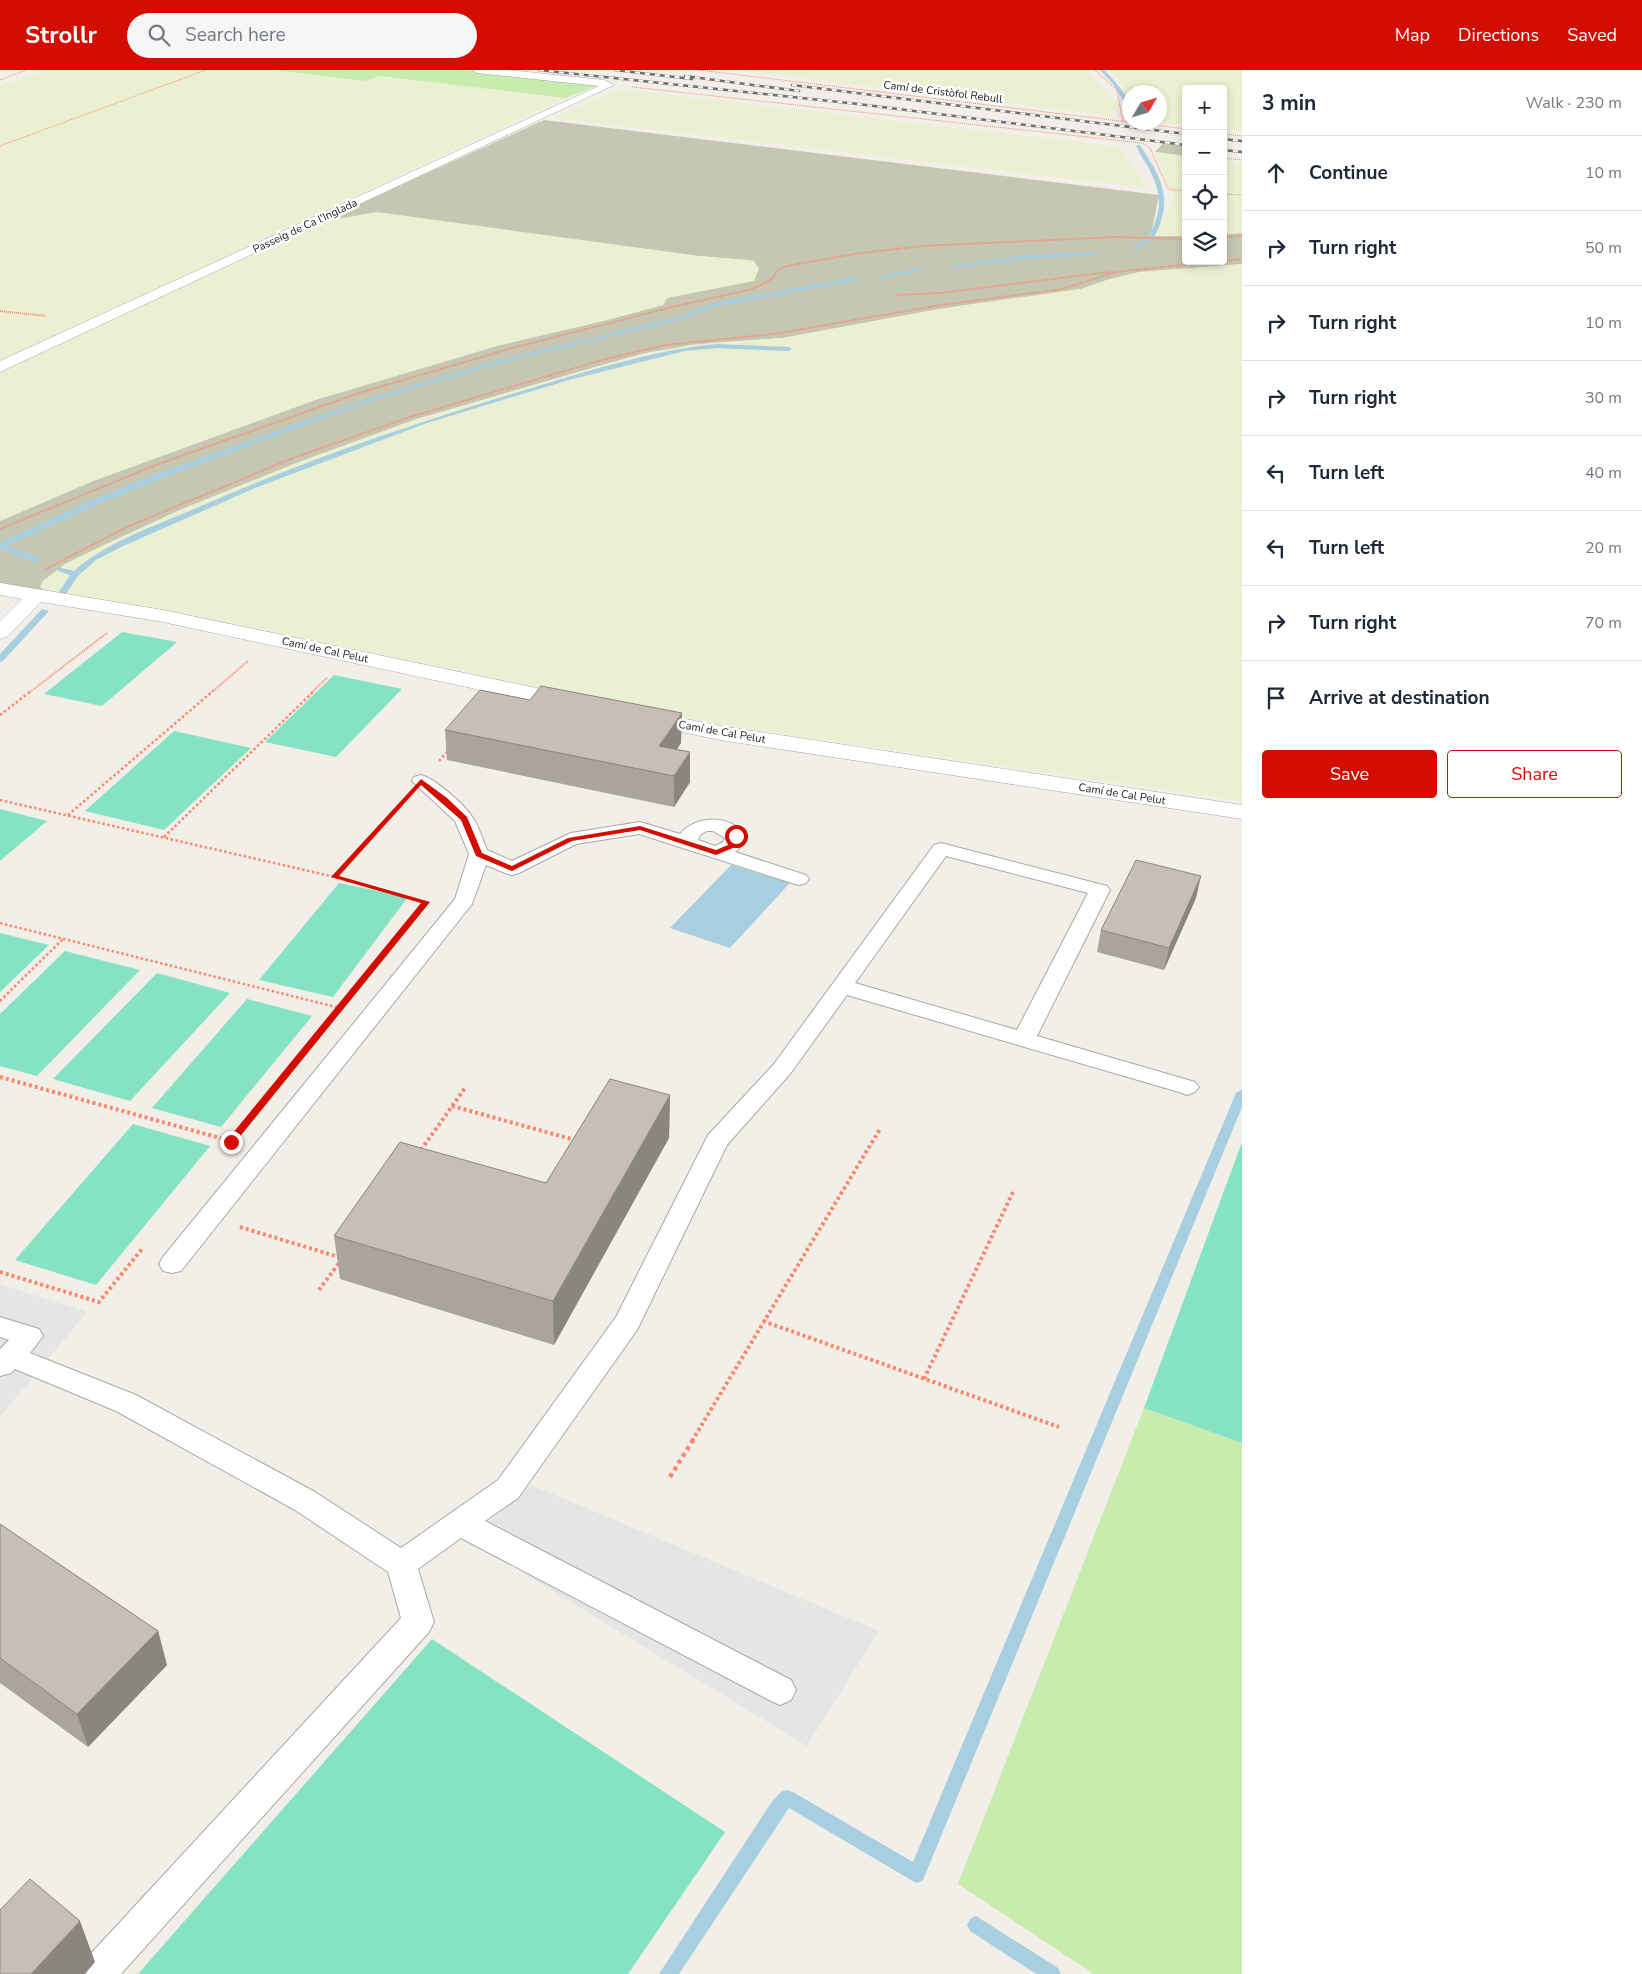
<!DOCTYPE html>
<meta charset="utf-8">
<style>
:root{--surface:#fff;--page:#f6f6f7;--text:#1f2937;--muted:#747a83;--line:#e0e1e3;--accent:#d30e00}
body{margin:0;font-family:"Nunito Sans",sans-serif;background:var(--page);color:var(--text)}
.controls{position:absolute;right:15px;top:15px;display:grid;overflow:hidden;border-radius:5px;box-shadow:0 2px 8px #0003}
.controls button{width:45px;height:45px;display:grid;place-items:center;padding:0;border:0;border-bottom:1px solid var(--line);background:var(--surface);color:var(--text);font:25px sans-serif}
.compass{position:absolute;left:1122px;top:15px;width:45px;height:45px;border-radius:50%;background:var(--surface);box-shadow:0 2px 8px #0003;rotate:52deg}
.stop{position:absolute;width:15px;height:15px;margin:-11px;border:4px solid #d30e00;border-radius:50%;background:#fff}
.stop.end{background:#d30e00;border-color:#fff;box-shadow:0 1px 5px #0008}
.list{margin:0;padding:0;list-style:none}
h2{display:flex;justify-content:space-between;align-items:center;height:65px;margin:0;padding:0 20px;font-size:21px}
h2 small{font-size:16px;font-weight:400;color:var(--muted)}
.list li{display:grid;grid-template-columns:32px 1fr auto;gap:15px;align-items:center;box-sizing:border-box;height:75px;padding:0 20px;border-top:1px solid var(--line)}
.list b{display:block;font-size:19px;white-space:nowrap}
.list em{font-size:16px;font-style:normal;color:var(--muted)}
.actions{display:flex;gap:10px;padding:15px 20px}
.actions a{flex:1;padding:11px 0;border:1px solid var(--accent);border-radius:5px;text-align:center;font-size:18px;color:var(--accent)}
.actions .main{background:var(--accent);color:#fff}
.icon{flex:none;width:28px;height:28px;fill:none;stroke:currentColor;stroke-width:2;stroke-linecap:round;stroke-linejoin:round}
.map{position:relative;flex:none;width:1242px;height:1904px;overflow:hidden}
header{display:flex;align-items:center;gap:30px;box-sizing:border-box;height:70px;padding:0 25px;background:var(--accent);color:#fff}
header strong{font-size:24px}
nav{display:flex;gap:28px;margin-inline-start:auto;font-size:18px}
.search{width:350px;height:45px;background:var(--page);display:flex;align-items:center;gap:12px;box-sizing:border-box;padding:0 18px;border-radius:28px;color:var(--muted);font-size:19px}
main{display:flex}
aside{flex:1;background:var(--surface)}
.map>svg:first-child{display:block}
</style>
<header>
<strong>Strollr</strong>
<div class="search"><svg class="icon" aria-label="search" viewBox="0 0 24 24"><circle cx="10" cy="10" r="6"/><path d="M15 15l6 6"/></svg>Search here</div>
<nav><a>Map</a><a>Directions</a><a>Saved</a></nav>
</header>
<main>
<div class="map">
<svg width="1242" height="1904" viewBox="0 0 1242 1904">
<rect width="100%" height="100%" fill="#f2efe8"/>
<path fill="#c6c7b3" d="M 544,50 L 1159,125 L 1152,160 L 1149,165 L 1186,166 L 1186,191 L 1223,191 L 1223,164 L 1242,163 L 1242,194 L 1140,202 L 1110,209 L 1081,219 L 939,239 L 783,268 L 710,273 L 650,282 L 609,293 L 417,349 L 299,392 L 180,440 L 65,494 L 42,519 L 53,522 L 0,514 L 0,451 L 93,411 L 315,330 L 500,275 L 607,250 L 663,235 L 667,228 L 754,191 L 698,186 L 399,146 L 400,145 L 320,152 Z
M 1164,72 L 1186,75 L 1186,86 L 1155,82 Z"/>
<path fill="#ecf0d3" d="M 46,0 L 273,0 L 364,11 L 380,6 L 566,28 L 0,291 L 0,16 Z
M 740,0 L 1086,0 L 1118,35 L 1113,46 Z
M 1109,0 L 1242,0 L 1242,62 L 1223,59 L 1223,19 L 1186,19 L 1186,55 L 1160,52 L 1160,22 L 1130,22 L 1129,39 L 1120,12 Z
M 619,19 L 1120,77 L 1148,118 L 554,48 Z
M 1155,82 L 1186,86 L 1186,166 L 1154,166 L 1174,129 Z
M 1223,91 L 1242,94 L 1242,163 L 1223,164 Z
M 377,142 L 698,186 L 750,190 L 754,191 L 759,199 L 754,211 L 667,228 L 663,235 L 607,250 L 500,275 L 315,330 L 93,411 L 0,451 L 0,301 L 320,152 Z
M 1242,194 L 1242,731 L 718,654 L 169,540 L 53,522 L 40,517 L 43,511 L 65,494 L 89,482 L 180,440 L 299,392 L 417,349 L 609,293 L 690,275 L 783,268 L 939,239 L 1081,219 L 1110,209 L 1140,202 Z"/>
<path fill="#c8ecae" d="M 274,0 L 458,0 L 601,14 L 566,28 L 380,6 L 364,11 Z
M 1144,1338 L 1242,1373 L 1242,1904 L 1094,1904 L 958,1814 Z"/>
<path fill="#85e2c4" d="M 122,562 L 177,572 L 102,636 L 44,624 Z
M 334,605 L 402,619 L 336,687 L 265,672 Z
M 174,661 L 251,678 L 164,760 L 85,741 Z
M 0,739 L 47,751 L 0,791 Z
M 339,813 L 408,827 L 333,927 L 259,910 Z
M 0,863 L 49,875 L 0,922 Z
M 65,881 L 140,900 L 37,1006 L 0,996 L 0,944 Z
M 157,903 L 230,923 L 130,1031 L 53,1009 Z
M 247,929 L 312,946 L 221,1057 L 152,1038 Z
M 133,1054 L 210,1076 L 96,1215 L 15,1190 Z
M 1242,1072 L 1242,1373 L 1144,1338 Z
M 432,1569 L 725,1762 L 628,1904 L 138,1904 Z"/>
<path fill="#e5e5e5" d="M 0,1214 L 87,1242 L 0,1347 Z
M 531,1415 L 879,1561 L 807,1676 L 469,1470 Z"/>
<path fill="#a8cfe0" d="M 731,795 L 790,813 L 730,878 L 670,858 Z"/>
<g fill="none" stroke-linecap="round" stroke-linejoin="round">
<path fill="#a8cfe0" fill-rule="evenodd" d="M 1100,0 L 1104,0 C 1115,11 1130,26 1130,42 L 1113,14 Z
M 1136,75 L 1140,75 C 1156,100 1171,121 1161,151 C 1159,157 1157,164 1152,168 L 1149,166 C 1163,138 1162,123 1147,95 C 1143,89 1138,81 1136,75 Z
M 1146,169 L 1151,170 L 1136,179 L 1131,178 Z
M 1095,182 L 1097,185 L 1028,189 L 952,198 L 949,196 L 1028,185 Z
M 920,198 L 922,201 L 882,208 L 879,206 Z
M 858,207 L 860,210 L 718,236 L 682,249 L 494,295 L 365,333 L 176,403 L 96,435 L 7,476 L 40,488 L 40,492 L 34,492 L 0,479 L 0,473 L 90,431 L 170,399 L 361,331 L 490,293 L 678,247 L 717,232 Z
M 717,274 L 789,277 L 792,279 L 789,281 L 717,278 L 685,281 L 569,310 L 427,353 L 255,418 L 121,477 L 96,490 L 78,506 L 66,524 L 59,522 L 70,505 L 58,501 L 58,497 L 74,501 C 108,471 153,457 194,439 C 300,392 408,355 518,322 C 582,303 651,280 717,274 Z
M 42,539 L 49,541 L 3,591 L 0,592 L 0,584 Z
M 1242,1019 L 1242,1037 L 923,1810 L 917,1813 L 911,1810 L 789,1738 L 679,1904 L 659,1904 L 773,1730 L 781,1722 L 787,1720 L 793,1722 L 913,1792 L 1236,1023 Z
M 976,1846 L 1058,1898 L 1061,1904 L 1036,1904 L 970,1861 L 967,1855 L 970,1849 Z"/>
<defs>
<path id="service" d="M 421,705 C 436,709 465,735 473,748 C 479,757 483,770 487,780 L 512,791 L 571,763 L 640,752 L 680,764 C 696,745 731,744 746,766 L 738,780 L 735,782 L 806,805 L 809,809 L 806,813 L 799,815 L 792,813 L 639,764 L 576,774 L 519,803 L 512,805 L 505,803 L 486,795 L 472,834 L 181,1201 L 172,1203 L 163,1201 L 159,1194 L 163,1187 L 455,829 L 469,784 L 455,751 L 412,711 L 414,707 ZM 707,761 L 713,761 L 725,768 L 723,772 L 715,776 L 698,770 L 700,765 Z
M 941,773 L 1107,816 L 1110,820 L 1037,966 L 1195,1012 L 1199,1017 L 1195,1022 L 1187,1025 L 1179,1022 L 847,925 L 790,1004 L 727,1075 L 637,1260 L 518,1428 L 485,1451 L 791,1610 L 796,1620 L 791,1630 L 780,1635 L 769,1630 L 461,1468 L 418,1499 L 434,1552 L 429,1562 L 121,1904 L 79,1904 L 84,1891 L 401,1548 L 388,1502 L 295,1440 L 116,1341 L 15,1299 L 11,1303 L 0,1306 L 0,1279 L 9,1270 L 0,1267 L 0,1247 L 39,1259 L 43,1266 L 30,1283 L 136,1325 L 315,1422 L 401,1478 L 498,1410 L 616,1247 L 708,1065 L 774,994 L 934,775 ZM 946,786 L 1088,823 L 1017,960 L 855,913 Z"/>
<path id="minor" d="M 472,0 L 508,0 L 604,10 L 614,15 L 0,302 L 0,291 L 599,16 L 477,3 Z
M 0,513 L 163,540 L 570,625 L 578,627 L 581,632 L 578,637 L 570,639 L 163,552 L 41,532 L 7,567 L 0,569 L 0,551 L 22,529 L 0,525 Z
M 646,641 L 720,656 L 1242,735 L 1242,749 L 720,670 L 638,653 L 635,648 L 638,643 Z"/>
</defs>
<use href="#service" stroke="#a8a8a8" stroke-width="2"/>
<use href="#minor" stroke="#a8a8a8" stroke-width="1"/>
<path stroke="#fd866d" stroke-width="1" stroke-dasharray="1 1" stroke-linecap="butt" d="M 699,0 L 1186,59
M 1095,0 L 1117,20 L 1123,52
M 0,10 L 26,0
M 632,17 L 1142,73 L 1150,78 L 1168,119 L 1186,121
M 1223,64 L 1242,66
M 0,76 L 206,0
M 1223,88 L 1242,90
M 1223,124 L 1242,125"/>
<path stroke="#fd866d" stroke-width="2" stroke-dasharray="1 1" stroke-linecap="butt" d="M 1223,167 L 1242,166
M 1223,191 L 1242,189
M 896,225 L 940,223 L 1110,202
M 0,241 L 46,246
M 0,459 L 156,395 L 359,323 L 509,279 L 672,237 L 752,219 L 771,210 L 778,200 L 787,196 L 854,184 L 921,176 L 1116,167 L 1186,169
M 46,499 L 127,457 L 293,388 L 413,346 L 602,290 L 665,275 L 774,264 L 941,235 L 1062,219 L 1116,202 L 1219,191
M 30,622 L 107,563
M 212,622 L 248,591
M 312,622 L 328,607"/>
<path stroke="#fd866d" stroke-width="2.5" stroke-dasharray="2.5 2.5" stroke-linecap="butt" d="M 0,645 L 31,621
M 439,691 L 448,681
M 0,730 L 335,807 L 426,832
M 68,745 L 213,621
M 164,767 L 314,621
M 335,807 L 405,729
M 0,853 L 340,938
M 0,931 L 63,869"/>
<path stroke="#fd866d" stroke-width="4" stroke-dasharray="3 3" stroke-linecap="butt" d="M 0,1007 L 231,1071
M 452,1036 L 575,1070
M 421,1080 L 465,1018
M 240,1157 L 339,1187
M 0,1202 L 99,1232 L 142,1179
M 319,1220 L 339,1193
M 763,1251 L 1059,1357
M 924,1309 L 1014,1120
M 692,1371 L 880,1059"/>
<path stroke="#fd866d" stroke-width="4.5" stroke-dasharray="4 4" stroke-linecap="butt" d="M 670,1407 L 693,1370"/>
<use href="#service" fill="#fff" fill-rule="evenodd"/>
<use href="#minor" fill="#fff" fill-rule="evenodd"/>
<defs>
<path id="rail" d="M 539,0 L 858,34 L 1186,75
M 615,0 L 692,9
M 685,6 L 799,21
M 792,15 L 1186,64
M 1223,69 L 1242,71
M 1223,80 L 1242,82"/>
</defs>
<use href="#rail" stroke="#6f6f6f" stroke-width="2.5"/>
<use href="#rail" stroke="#fff" stroke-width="2" stroke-dasharray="5" stroke-linecap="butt"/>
</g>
<path fill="#aba39d" d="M 445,660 L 681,673 L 677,679 L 690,682 L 690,712 L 674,737 L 447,690 Z
M 1196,828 L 1164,900 L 1097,882 L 1101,860 Z
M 670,1025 L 669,1068 L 554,1275 L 340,1209 L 334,1166 L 546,1113 Z
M 0,1454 L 158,1561 L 167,1595 L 88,1677 L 0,1613 Z"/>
<path fill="#8b8580" d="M 682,643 L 681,673 L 661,703 L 659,676 Z
M 690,682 L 690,712 L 674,737 L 674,706 Z
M 1201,806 L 1196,828 L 1164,900 L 1169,878 Z
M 670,1025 L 669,1068 L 554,1275 L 553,1231 Z
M 158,1561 L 167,1595 L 88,1677 L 77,1644 Z
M 80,1851 L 95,1892 L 85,1904 L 31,1904 Z"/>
<path fill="#c7beb7" stroke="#8b8580" d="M 541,616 L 682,643 L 659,676 L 690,682 L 674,706 L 445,660 L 480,620 L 530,630 Z
M 1136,790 L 1201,806 L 1169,878 L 1101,860 Z
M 610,1009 L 670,1025 L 553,1231 L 334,1166 L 400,1072 L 546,1113 Z
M 0,1454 L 158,1561 L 77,1644 L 0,1588 Z
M 30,1809 L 80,1851 L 31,1904 L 0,1904 L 0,1840 Z"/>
<path fill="#d30e00" d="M 421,709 L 447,728 L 467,747 L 482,783 L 512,796 L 568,768 L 640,756 L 716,780 L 728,775 L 734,764 L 740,766 L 733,778 L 716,785 L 640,760 L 572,771 L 512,801 L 476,786 L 461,750 L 421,715 L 339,806 L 430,832 L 234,1074 L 228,1074 L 228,1069 L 421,833 L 331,807 Z"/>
<g text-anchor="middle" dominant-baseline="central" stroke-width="5" stroke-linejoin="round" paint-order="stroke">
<g font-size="11" fill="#212121" stroke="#fff">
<text transform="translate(943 22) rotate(7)">Camí de Cristòfol Rebull</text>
<text transform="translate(305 156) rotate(-25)">Passeig de Ca l'Inglada</text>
<text transform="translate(325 580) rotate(12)">Camí de Cal Pelut</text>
<text transform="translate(722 662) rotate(10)">Camí de Cal Pelut</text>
<text transform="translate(1122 724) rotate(9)">Camí de Cal Pelut</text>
</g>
</g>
</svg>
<div class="controls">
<button>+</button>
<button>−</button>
<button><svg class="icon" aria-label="locate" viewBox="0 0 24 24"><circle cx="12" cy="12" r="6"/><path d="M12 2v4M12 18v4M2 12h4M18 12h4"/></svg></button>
<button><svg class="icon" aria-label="layers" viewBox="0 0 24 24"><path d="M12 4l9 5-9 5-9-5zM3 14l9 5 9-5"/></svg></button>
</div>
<svg class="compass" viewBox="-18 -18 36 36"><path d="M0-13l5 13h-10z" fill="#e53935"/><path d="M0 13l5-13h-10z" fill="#747a83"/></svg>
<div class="stop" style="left:736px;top:766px"></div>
<div class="stop end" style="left:231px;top:1072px"></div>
</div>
<aside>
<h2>3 min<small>Walk · 230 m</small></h2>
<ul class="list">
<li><svg class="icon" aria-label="ahead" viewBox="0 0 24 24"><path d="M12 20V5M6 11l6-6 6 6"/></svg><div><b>Continue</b></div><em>10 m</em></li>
<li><svg class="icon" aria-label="right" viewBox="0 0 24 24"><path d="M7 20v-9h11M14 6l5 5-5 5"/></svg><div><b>Turn right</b></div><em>50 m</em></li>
<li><svg class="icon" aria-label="right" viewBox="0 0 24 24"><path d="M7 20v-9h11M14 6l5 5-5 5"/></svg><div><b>Turn right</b></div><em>10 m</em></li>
<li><svg class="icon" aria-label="right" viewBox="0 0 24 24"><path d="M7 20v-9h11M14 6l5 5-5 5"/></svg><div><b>Turn right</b></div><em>30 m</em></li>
<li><svg class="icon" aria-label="left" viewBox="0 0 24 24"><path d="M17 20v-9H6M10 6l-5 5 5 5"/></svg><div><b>Turn left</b></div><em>40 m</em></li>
<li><svg class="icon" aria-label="left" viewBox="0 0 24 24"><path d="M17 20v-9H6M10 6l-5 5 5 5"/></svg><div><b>Turn left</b></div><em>20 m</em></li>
<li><svg class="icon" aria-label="right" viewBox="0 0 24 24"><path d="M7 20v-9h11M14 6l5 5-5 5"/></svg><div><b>Turn right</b></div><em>70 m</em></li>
<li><svg class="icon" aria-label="arrive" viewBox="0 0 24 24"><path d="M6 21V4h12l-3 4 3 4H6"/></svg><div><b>Arrive at destination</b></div></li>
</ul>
<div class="actions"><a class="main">Save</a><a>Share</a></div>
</aside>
</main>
